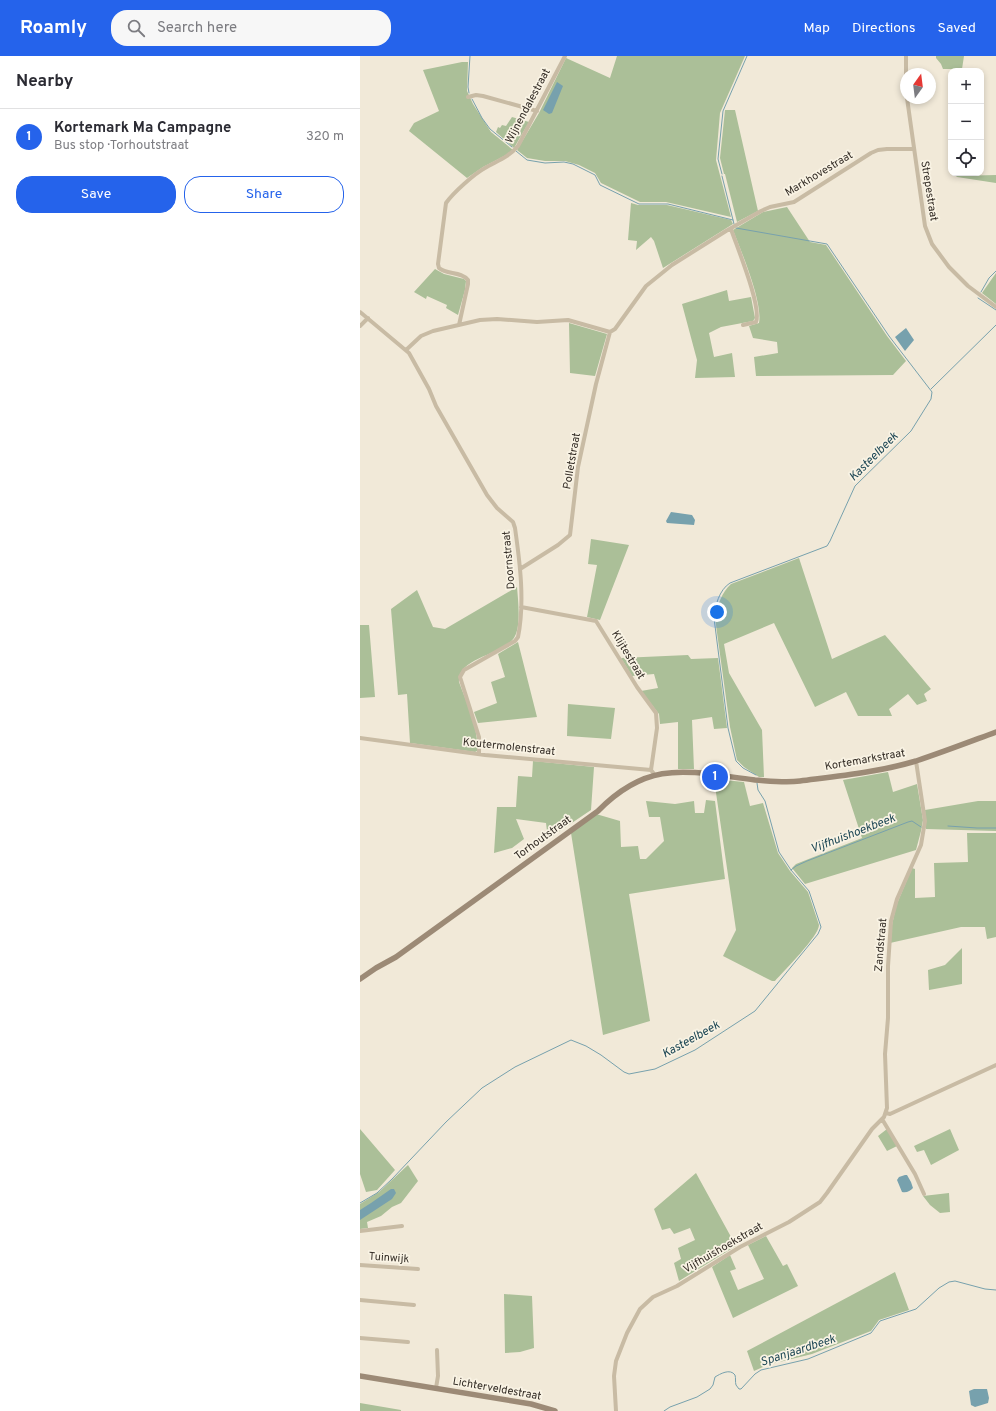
<!DOCTYPE html>
<meta charset="utf-8">
<style>
:root{--surface:#fff;--page:#f7f7f7;--text:#2b2b33;--muted:#7c7c81;--line:#e1e1e2;--accent:#2563eb}
body{margin:0;font-family:Overpass,sans-serif;background:var(--page);color:var(--text)}
.controls{position:absolute;right:12px;top:12px;display:grid;overflow:hidden;border-radius:8px;box-shadow:0 2px 6px #0003}
.controls button{width:36px;height:36px;display:grid;place-items:center;padding:0;border:0;border-bottom:1px solid var(--line);background:var(--surface);color:var(--text);font:20px sans-serif}
.compass{position:absolute;left:540px;top:12px;width:36px;height:36px;border-radius:50%;background:var(--surface);box-shadow:0 2px 6px #0003;rotate:14deg}
.you{position:absolute;left:357px;top:556px;width:14px;height:14px;margin:-10px;border:3px solid #fff;border-radius:50%;background:#1a73e8;box-shadow:0 0 0 6px #1a73e833}
.badge{display:grid;place-items:center;width:26px;height:26px;border-radius:50%;background:var(--accent);color:#fff;font-size:13px;font-weight:700}
.pin{position:absolute;translate:-50% -50%;border:2px solid #fff;box-shadow:0 1px 4px #0006}
.list{margin:0;padding:0;list-style:none}
h2{display:flex;justify-content:space-between;align-items:center;height:52px;margin:0;padding:0 16px;font-size:17px}
h2 small{font-size:13px;font-weight:400;color:var(--muted)}
.list li{display:grid;grid-template-columns:26px 1fr auto;gap:12px;align-items:center;box-sizing:border-box;height:56px;padding:0 16px;border-top:1px solid var(--line)}
.list b{display:block;font-size:15px;white-space:nowrap}
.list p{margin:0;font-size:13px;white-space:nowrap;color:var(--muted)}
.list em{font-size:13px;font-style:normal;color:var(--muted)}
.actions{display:flex;gap:8px;padding:12px 16px}
.actions a{flex:1;padding:9px 0;border:1px solid var(--accent);border-radius:16px;text-align:center;font-size:14px;color:var(--accent)}
.actions .main{background:var(--accent);color:#fff}
.icon{flex:none;width:22px;height:22px;fill:none;stroke:currentColor;stroke-width:2;stroke-linecap:round;stroke-linejoin:round}
.map{position:relative;flex:none;width:636px;height:1355px;overflow:hidden}
header{display:flex;align-items:center;gap:24px;box-sizing:border-box;height:56px;padding:0 20px;background:var(--accent);color:#fff}
header strong{font-size:19px}
nav{display:flex;gap:22px;margin-inline-start:auto;font-size:14px}
.search{width:280px;height:36px;background:var(--page);display:flex;align-items:center;gap:10px;box-sizing:border-box;padding:0 14px;border-radius:16px;color:var(--muted);font-size:15px}
main{display:flex}
aside{flex:1;background:var(--surface)}
.map>svg:first-child{display:block}
</style>
<header>
<strong>Roamly</strong>
<div class="search"><svg class="icon" aria-label="search" viewBox="0 0 24 24"><circle cx="10" cy="10" r="6"/><path d="M15 15l6 6"/></svg>Search here</div>
<nav><a>Map</a><a>Directions</a><a>Saved</a></nav>
</header>
<main>
<aside>
<h2>Nearby<small></small></h2>
<ul class="list">
<li><span class="badge">1</span><div><b>Kortemark Ma Campagne</b><p>Bus stop · Torhoutstraat</p></div><em>320 m</em></li>
</ul>
<div class="actions"><a class="main">Save</a><a>Share</a></div>
</aside>
<div class="map">
<svg width="636" height="1355" viewBox="0 0 636 1355">
<rect width="100%" height="100%" fill="#f1e9d8"/>
<path fill="#abbf98" d="M 257,0 L 385,0 L 360,57 L 356,104 L 371,161 L 306,146 L 280,146 L 241,127 L 235,117 L 219,109 L 205,105 L 185,105 L 167,102 L 157,94 L 179,57 L 206,2 L 250,22 Z
M 576,0 L 604,0 L 602,13 L 583,13 L 581,8 L 576,2 Z
M 102,6 L 108,6 L 107,35 L 113,48 L 131,76 L 153,94 L 148,98 L 123,111 L 107,122 L 49,75 L 54,67 L 79,55 L 63,14 Z
M 365,54 L 375,54 L 398,155 L 377,166 L 365,118 L 364,118 L 360,102 Z
M 152,61 L 169,66 L 154,92 L 136,76 L 138,71 L 140,72 L 142,69 L 146,70 Z
M 636,119 L 636,127 L 597,121 L 596,120 Z
M 271,147 L 278,149 L 307,149 L 371,164 L 373,168 L 303,212 L 294,185 L 291,181 L 276,194 L 277,185 L 268,184 Z
M 427,151 L 450,186 L 466,189 L 527,280 L 546,305 L 533,319 L 396,320 L 394,301 L 418,297 L 417,286 L 393,282 L 389,270 L 399,267 C 403,246 381,195 373,174 L 403,156 Z
M 75,213 L 84,218 L 104,223 L 106,225 L 105,234 L 98,259 L 86,252 L 87,249 L 67,240 L 66,243 L 54,236 Z
M 636,217 L 636,248 L 622,237 Z
M 367,234 L 369,245 L 391,241 L 395,262 L 393,265 L 361,271 L 349,277 L 354,301 L 372,297 L 375,321 L 335,322 L 337,304 L 322,248 Z
M 209,267 L 247,278 L 235,320 L 210,317 Z
M 231,483 L 269,489 L 240,564 L 227,561 L 237,509 L 228,508 Z
M 439,502 L 472,603 L 525,579 L 571,633 L 564,638 L 567,645 L 557,649 L 548,638 L 529,653 L 532,660 L 498,660 L 486,636 L 455,651 L 414,567 L 364,588 L 369,617 L 402,674 L 404,721 L 399,721 L 384,711 L 377,704 L 370,671 L 355,562 C 357,550 362,536 371,528 Z
M 157,531 C 158,543 161,569 155,580 C 146,599 97,601 99,626 C 107,648 119,671 117,695 L 115,696 L 50,687 L 47,638 L 38,639 L 31,553 L 57,534 L 73,571 L 85,573 Z
M 0,569 L 9,569 L 15,641 L 0,642 Z
M 158,586 L 177,661 L 118,667 L 114,656 L 137,647 L 131,626 L 145,621 L 138,598 Z
M 328,599 L 331,603 L 358,602 L 367,672 L 354,673 L 352,661 L 332,664 L 334,713 L 318,713 L 318,666 L 300,668 L 299,658 L 281,635 L 298,632 L 294,618 L 272,620 L 261,602 Z
M 208,648 L 255,652 L 251,683 L 207,680 Z
M 173,705 L 234,711 L 231,754 L 188,783 L 186,767 L 156,763 L 164,783 L 152,792 L 134,797 L 137,751 L 156,751 L 158,720 L 172,721 Z
M 528,716 L 533,736 L 557,728 L 563,764 L 561,775 L 556,794 L 445,828 L 432,812 L 436,808 L 502,782 L 483,724 Z
M 354,723 L 384,726 L 390,750 L 403,747 L 418,797 L 430,815 L 448,836 L 459,869 C 459,880 424,915 415,925 L 412,925 L 363,900 L 376,874 Z
M 346,744 L 355,745 L 365,823 L 269,838 L 290,965 L 243,979 L 211,777 L 236,758 L 260,765 L 261,791 L 278,790 L 280,803 L 286,803 L 304,785 L 300,761 L 289,761 L 286,745 L 315,748 L 334,745 L 335,757 L 344,757 Z
M 618,745 L 636,745 L 636,775 L 566,773 L 565,754 Z
M 607,777 L 636,777 L 636,881 L 627,883 L 625,871 L 601,871 L 530,887 L 532,869 L 536,850 L 552,812 L 555,813 L 555,842 L 575,841 L 574,807 L 608,806 Z
M 602,892 L 602,928 L 569,934 L 568,914 L 585,909 Z
M 0,1073 L 35,1114 L 17,1134 L 6,1136 L 0,1118 Z
M 527,1073 L 537,1090 L 527,1095 L 518,1080 Z
M 590,1073 L 599,1094 L 571,1109 L 564,1094 L 557,1096 L 554,1090 Z
M 48,1109 L 58,1125 L 41,1147 L 32,1151 L 21,1160 L 7,1166 L 8,1172 L 0,1173 L 0,1148 L 19,1136 Z
M 336,1117 L 376,1190 L 319,1225 L 314,1207 L 321,1203 L 318,1192 L 335,1184 L 330,1172 L 314,1178 L 310,1172 L 302,1174 L 294,1153 Z
M 589,1137 L 590,1156 L 580,1157 L 570,1149 L 563,1140 Z
M 406,1180 L 423,1210 L 427,1208 L 438,1230 L 373,1262 L 352,1211 L 370,1199 L 376,1213 L 370,1215 L 378,1234 L 404,1223 L 388,1189 Z
M 535,1216 L 549,1254 L 519,1264 L 511,1275 L 452,1298 L 407,1309 L 394,1315 L 387,1295 Z
M 144,1238 L 172,1240 L 174,1292 L 160,1296 L 145,1297 Z
M 0,1347 L 41,1354 L 41,1355 L 0,1355 Z"/>
<path fill="#77a1ad" d="M 197,26 L 203,30 L 192,57 L 189,58 L 183,54 Z
M 546,272 L 554,284 L 545,295 L 535,281 Z
M 311,456 L 332,459 L 335,464 L 334,469 L 307,467 L 306,465 Z
M 545,1119 L 547,1119 L 551,1126 L 553,1132 C 550,1135 547,1137 542,1136 L 537,1124 L 539,1121 Z
M 31,1133 L 34,1133 L 36,1137 L 32,1143 L 0,1164 L 0,1154 L 11,1147 Z
M 614,1333 L 627,1333 L 629,1342 L 628,1347 L 615,1351 L 611,1349 L 609,1335 Z"/>
<g fill="none" stroke-linecap="round" stroke-linejoin="round">
<path stroke="#77a1ad" stroke-width="1" d="M 109,37 L 108,31 L 110,0
M 112,43 L 122,62 L 130,73 L 152,91
M 156,95 L 167,104 L 185,107 L 204,106 L 213,108 L 235,119 L 240,129 L 279,148 L 308,148 L 373,164
M 362,118 L 358,103 L 363,55 L 387,0
M 362,120 L 374,168
M 376,172 L 467,188 L 529,280 L 572,336 L 571,343 L 551,375 L 495,430 L 470,485 L 467,490 L 370,527 C 359,534 355,550 354,562 L 368,672 L 376,705 L 383,712 L 396,719
M 621,236 L 629,222 L 636,215
M 618,242 L 636,254
M 571,333 L 636,269
M 588,770 L 617,772 L 636,772
M 431,814 L 436,810 L 447,805 L 548,766 L 552,765 L 561,771
M 0,1147 L 17,1137 L 32,1123 L 86,1066 L 122,1032 L 155,1011 L 211,984 L 226,990 L 241,999 L 264,1016 L 269,1018 L 295,1013 L 335,994 L 395,955 L 458,878 L 461,871 L 449,835 L 431,814 L 419,796 L 405,745 L 398,734 L 397,727
M 304,1355 L 310,1351 L 337,1341 L 350,1333 L 353,1329 L 355,1321 C 360,1318 370,1312 375,1319 C 376,1322 375,1326 376,1329 L 379,1333 L 381,1333 L 395,1318 L 401,1314 L 448,1303 L 511,1277 L 520,1265 L 556,1253 L 579,1232 L 589,1226 L 595,1225 L 625,1233 L 636,1234"/>
<path stroke="#c8bba4" stroke-width="4" d="M 546,0 L 546,29
M 108,41 L 116,39 L 123,40 L 177,55
M 547,42 L 565,170 L 572,188 L 589,211 L 608,230 L 636,251
M 371,173 C 377,191 402,251 396,266 L 383,269
M 0,256 L 49,297 L 69,333 L 76,350 L 127,439 L 137,452 L 153,466 L 155,472 C 160,507 165,546 158,581 L 155,585 L 104,614 L 100,621 L 119,681 L 119,698
M 99,269 L 108,228 L 108,224 C 101,215 87,219 79,212 L 78,208 L 86,147 C 93,137 114,118 125,112 C 137,105 149,101 158,90 L 205,0
M 0,270 L 8,262
M 46,294 L 61,280 L 73,275 L 120,264 L 137,263 L 177,266 L 208,264 L 250,276 L 255,273 L 286,230 L 312,209 L 366,175 L 401,155 L 410,151 L 434,146 L 511,97 L 518,94 L 527,93 L 554,93
M 160,513 L 198,489 L 210,479 L 218,411 L 236,328 L 250,276
M 161,551 L 236,565 L 277,631 L 296,657 L 297,672 L 291,714
M 0,682 L 125,699 L 291,714 L 294,718
M 526,1057 L 530,1058 L 636,1009
M 522,1063 L 555,1118 L 564,1138
M 0,1175 L 42,1170
M 0,1209 L 58,1213
M 0,1244 L 54,1249
M 0,1282 L 48,1286
M 76,1332 L 78,1320 L 77,1294
M 256,1355 L 254,1320 L 256,1305 L 267,1277 L 280,1253 L 293,1241 L 317,1230 L 380,1191 L 429,1166 L 460,1146 L 467,1137 L 512,1073 L 524,1061 L 527,1052 L 525,998 L 528,962 L 528,910 L 531,865 L 537,843 L 561,789 L 565,765 L 556,705"/>
<path stroke="#9c8a76" stroke-width="5.5" d="M 0,923 L 16,912 L 36,901 L 238,755 C 290,702 329,716 395,724 C 410,725 425,727 440,725 C 479,720 519,716 556,705 C 583,696 609,686 636,676
M 0,1320 L 171,1348 L 195,1355"/>
</g>
<g text-anchor="middle" dominant-baseline="central" stroke-width="3.5" stroke-linejoin="round" paint-order="stroke">
<g font-size="11" fill="#342d26" stroke="#f9f3e4">
<text transform="translate(168 50) rotate(-62)">Wijnendalestraat</text>
<text transform="translate(459 118) rotate(-31)">Markhovestraat</text>
<text transform="translate(569 135) rotate(81)">Strepestraat</text>
<text transform="translate(212 405) rotate(-80)">Polletstraat</text>
<text transform="translate(149 504) rotate(-95)">Doornstraat</text>
<text transform="translate(268 599) rotate(59)">Klijtestraat</text>
<text transform="translate(149 691) rotate(6)">Koutermolenstraat</text>
<text transform="translate(505 704) rotate(-10)">Kortemarkstraat</text>
<text transform="translate(183 782) rotate(-36)">Torhoutstraat</text>
<text transform="translate(521 889) rotate(-85)">Zandstraat</text>
<text transform="translate(363 1192) rotate(-30)">Vijfhuishoekstraat</text>
<text transform="translate(29 1202) rotate(4)">Tuinwijk</text>
<text transform="translate(137 1333) rotate(10)">Lichterveldestraat</text>
</g>
<g font-size="12" font-style="italic" fill="#1c4654" stroke="#f9f3e4">
<text transform="translate(514 401) rotate(-45)">Kasteelbeek</text>
<text transform="translate(493 778) rotate(-21)">Vijfhuishoekbeek</text>
<text transform="translate(331 984) rotate(-29)">Kasteelbeek</text>
<text transform="translate(438 1295) rotate(-18)">Spanjaardbeek</text>
</g>
</g>
</svg>
<div class="controls">
<button>+</button>
<button>−</button>
<button><svg class="icon" aria-label="locate" viewBox="0 0 24 24"><circle cx="12" cy="12" r="6"/><path d="M12 2v4M12 18v4M2 12h4M18 12h4"/></svg></button>
</div>
<svg class="compass" viewBox="-18 -18 36 36"><path d="M0-13l5 13h-10z" fill="#e53935"/><path d="M0 13l5-13h-10z" fill="#7c7c81"/></svg>
<div class="you"></div>
<div class="pin badge" style="left:355px;top:721px">1</div>
</div>
</main>
